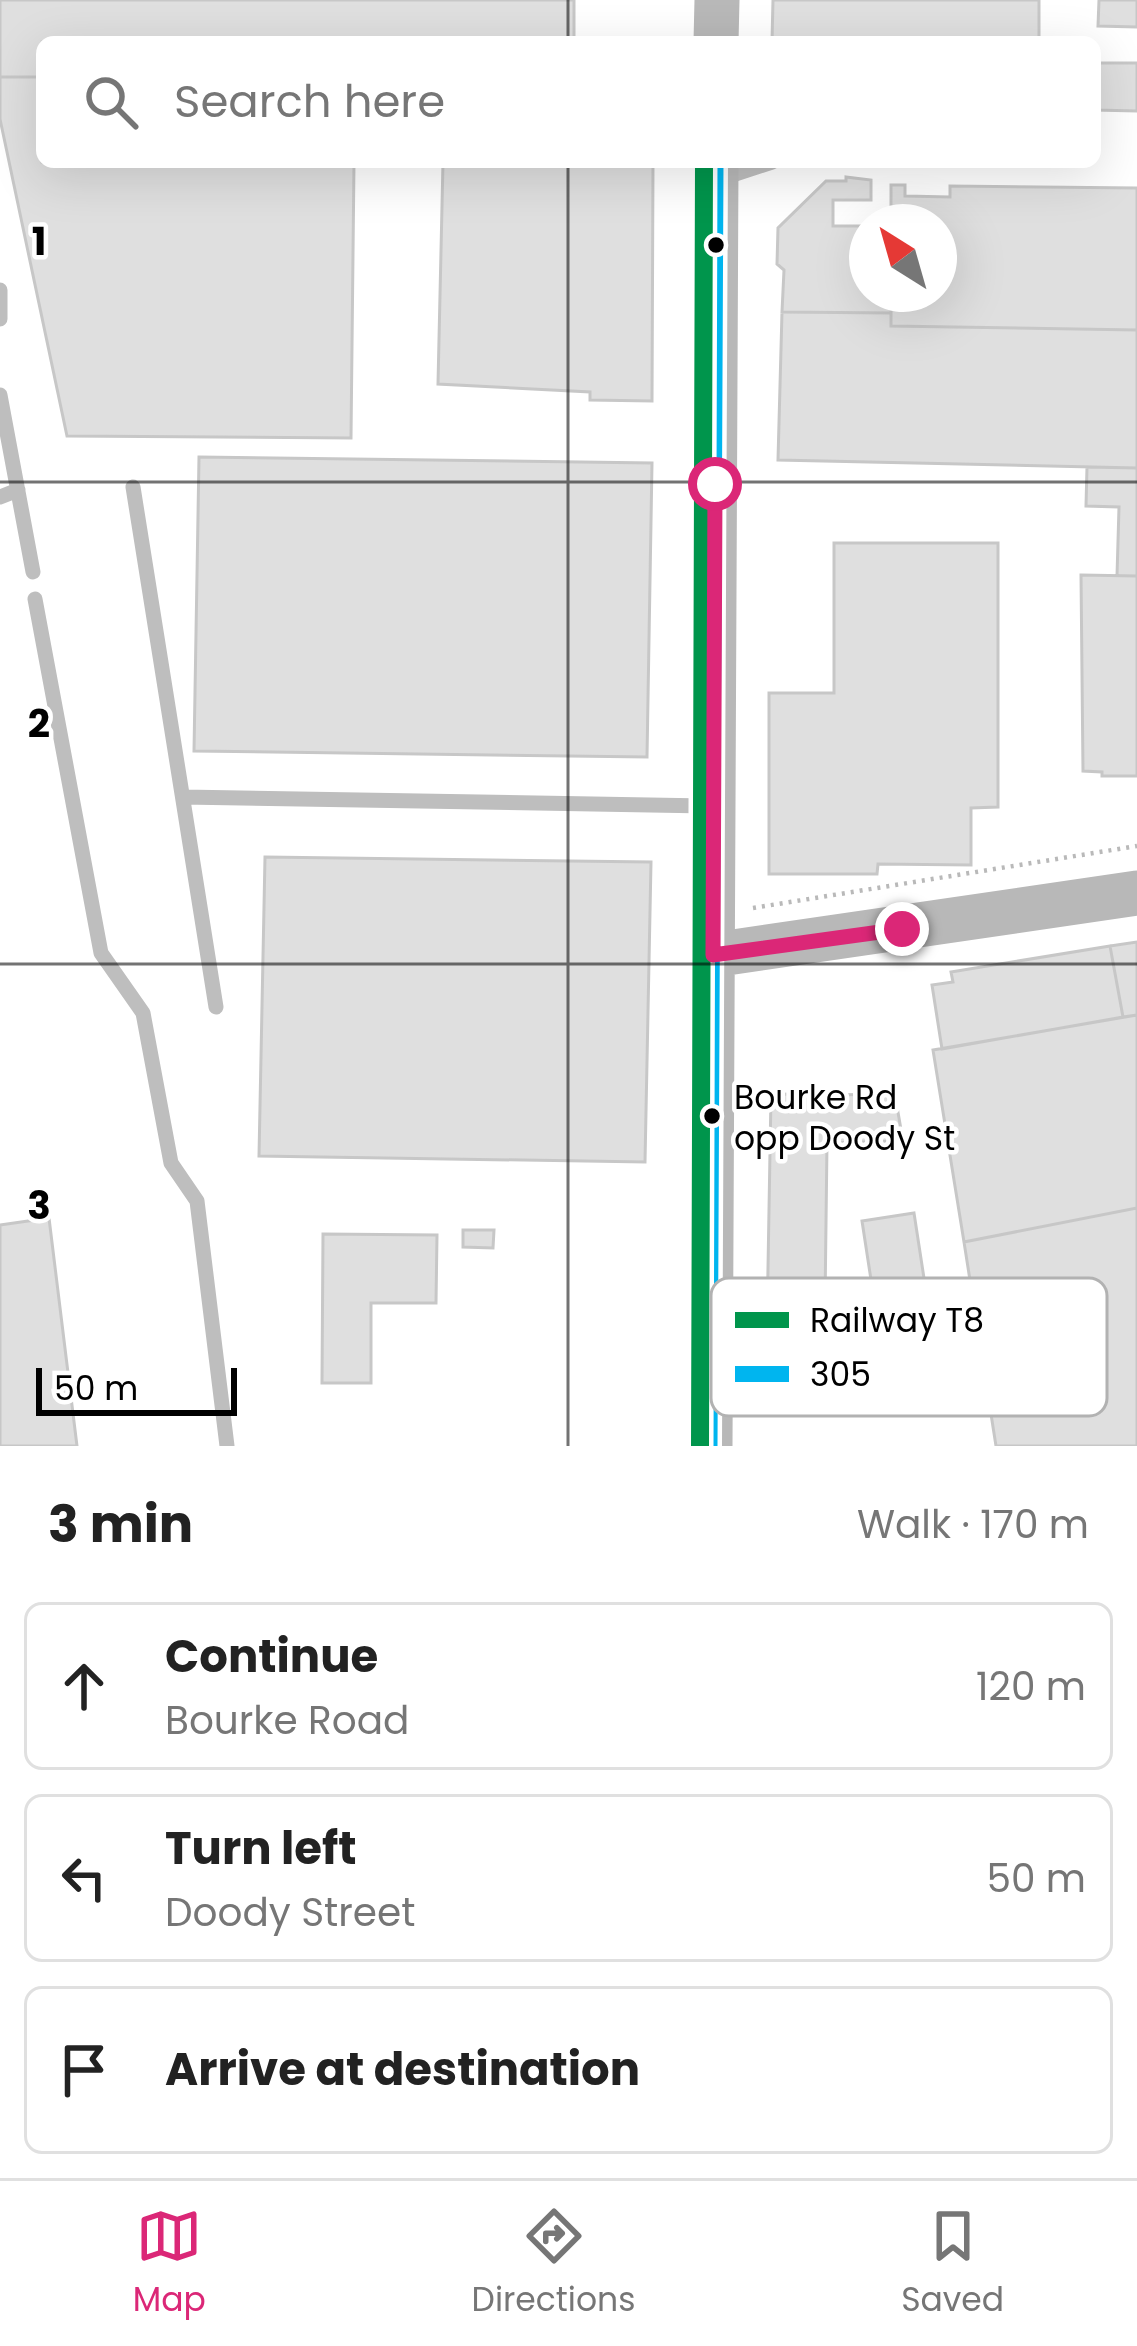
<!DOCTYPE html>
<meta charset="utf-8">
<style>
:root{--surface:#fff;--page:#f6f6f6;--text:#222;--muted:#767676;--line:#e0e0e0;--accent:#db2777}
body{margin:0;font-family:Poppins,sans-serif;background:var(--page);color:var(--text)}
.compass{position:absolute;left:849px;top:204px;width:108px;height:108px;border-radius:50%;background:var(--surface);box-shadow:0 12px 48px #0002;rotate:323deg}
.scale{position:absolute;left:36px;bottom:30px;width:201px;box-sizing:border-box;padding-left:12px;border:6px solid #000;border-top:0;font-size:33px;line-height:42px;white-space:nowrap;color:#000;-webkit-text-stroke:9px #fff;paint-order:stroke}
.stop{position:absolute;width:36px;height:36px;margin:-27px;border:9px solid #db2777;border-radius:50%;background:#fff}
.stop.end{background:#db2777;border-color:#fff;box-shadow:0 3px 12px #0008}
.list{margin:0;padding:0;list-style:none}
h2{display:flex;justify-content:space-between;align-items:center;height:156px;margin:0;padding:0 48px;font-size:51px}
h2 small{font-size:39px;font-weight:400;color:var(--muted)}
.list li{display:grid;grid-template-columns:78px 1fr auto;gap:36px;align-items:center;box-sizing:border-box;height:168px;margin:0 24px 24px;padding:0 24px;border:3px solid var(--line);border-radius:18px}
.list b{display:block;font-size:45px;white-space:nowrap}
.list p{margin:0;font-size:39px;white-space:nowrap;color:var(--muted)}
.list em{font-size:39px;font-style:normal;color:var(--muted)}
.icon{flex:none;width:66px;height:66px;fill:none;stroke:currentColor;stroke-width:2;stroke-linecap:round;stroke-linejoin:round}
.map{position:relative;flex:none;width:1137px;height:1446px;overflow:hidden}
.search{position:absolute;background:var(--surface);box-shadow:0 12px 48px #0002;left:36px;right:36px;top:36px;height:132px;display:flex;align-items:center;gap:30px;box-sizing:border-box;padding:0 42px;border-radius:18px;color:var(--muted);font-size:45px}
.sheet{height:732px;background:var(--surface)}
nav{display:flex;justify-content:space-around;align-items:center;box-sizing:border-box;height:168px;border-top:3px solid var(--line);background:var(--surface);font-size:33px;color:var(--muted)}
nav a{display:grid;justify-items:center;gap:6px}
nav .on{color:var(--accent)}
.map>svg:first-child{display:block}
</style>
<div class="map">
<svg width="1137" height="1446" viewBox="0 0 1137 1446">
<rect width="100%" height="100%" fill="#fff"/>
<path fill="#dfdfdf" stroke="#c7c7c7" stroke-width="3" d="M 0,0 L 574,0 L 574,42 L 42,42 L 42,77 L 0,77 Z
M 773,0 L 1039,0 L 1039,42 L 772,42 Z
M 1099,0 L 1137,0 L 1137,27 L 1098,26 Z
M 1095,63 L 1137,63 L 1137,111 L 1095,110 Z
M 0,77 L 42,77 L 42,162 L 354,162 L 351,438 L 67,436 L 0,119 Z
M 443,162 L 653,162 L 652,401 L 590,400 L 590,392 L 438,384 Z
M 846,177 L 871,180 L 871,200 L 833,200 L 833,226 L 867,226 L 867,294 L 891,294 L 891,313 L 782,312 L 784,270 L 777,264 L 778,228 L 826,181 L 846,181 Z
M 891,185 L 905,185 L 905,196 L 950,197 L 950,186 L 1137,188 L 1137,330 L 891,326 L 891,294 L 939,294 L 939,222 L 891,222 Z
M 782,312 L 891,313 L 891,326 L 1137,330 L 1137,468 L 778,460 Z
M 199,457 L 652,463 L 647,757 L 194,751 Z
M 1087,467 L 1137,468 L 1137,576 L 1117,576 L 1119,507 L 1086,506 Z
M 834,543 L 998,543 L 998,807 L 971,808 L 971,865 L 878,864 L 877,874 L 769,874 L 769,693 L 834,693 Z
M 1081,575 L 1137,576 L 1137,776 L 1102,776 L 1102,772 L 1083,771 Z
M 265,857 L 651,862 L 645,1162 L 259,1156 Z
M 1137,942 L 1137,1015 L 1123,1017 L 1110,946 Z
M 1110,946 L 1123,1017 L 942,1049 L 932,985 L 953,982 L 951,972 Z
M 1137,1015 L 1137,1208 L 964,1242 L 933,1050 Z
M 771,1094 L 895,1095 L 903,1141 L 827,1143 L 824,1385 L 766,1384 Z
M 1137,1208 L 1137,1446 L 996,1446 L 964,1242 Z
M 914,1213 L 939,1376 L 887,1384 L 862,1221 Z
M 49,1218 L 77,1446 L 0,1446 L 0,1225 Z
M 463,1230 L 494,1230 L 493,1248 L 463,1247 Z
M 323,1234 L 437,1235 L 436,1303 L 371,1303 L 371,1383 L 322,1383 Z"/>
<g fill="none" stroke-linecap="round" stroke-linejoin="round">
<path stroke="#b9b9b9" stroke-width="4.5" stroke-dasharray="3 6" stroke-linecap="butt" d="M 753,908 L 1137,846"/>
<path stroke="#bebebe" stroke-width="15" d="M 723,178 L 772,162
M 0,290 L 0,319
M 0,395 L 33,572
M 133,487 L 216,1007
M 0,497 L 18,490
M 35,599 L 101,953 L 143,1013 L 171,1163 L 197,1201 L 227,1446
M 183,797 L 707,806"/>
<path stroke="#b8b8b8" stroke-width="45" d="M 716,42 L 717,0
M 713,955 L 1137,893
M 710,1446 L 716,162"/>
<defs>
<path id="bus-1" d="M 710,1446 L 716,162"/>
</defs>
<use href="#bus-1" stroke="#fff" stroke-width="24"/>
<use href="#bus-1" stroke="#00b5ef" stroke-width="15"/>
<defs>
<path id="rail-1" d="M 700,1446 L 704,162"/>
</defs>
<use href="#rail-1" stroke="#fff" stroke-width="27"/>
<use href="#rail-1" stroke="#00954c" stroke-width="18"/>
</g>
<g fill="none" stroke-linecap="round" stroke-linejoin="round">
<path stroke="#db2777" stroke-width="15" d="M 715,484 L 713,955 L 902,929"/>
</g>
<path fill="none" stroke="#000" stroke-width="3" stroke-opacity="0.55" d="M 568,0 L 568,42M 568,162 L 568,1446M 0,482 L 1137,482M 0,964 L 1137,964"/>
<g fill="#000" stroke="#fff" stroke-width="4.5">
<circle cx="716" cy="245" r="10"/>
<circle cx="712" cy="1116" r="10"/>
</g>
<g text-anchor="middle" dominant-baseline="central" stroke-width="9" stroke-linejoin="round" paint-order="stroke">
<g font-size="33" fill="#000" stroke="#fff" text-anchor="start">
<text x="734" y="1097">Bourke Rd<tspan x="734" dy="41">opp Doody St</tspan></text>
</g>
</g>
<rect x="711" y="1278" width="396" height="138" rx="18" fill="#fff" stroke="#b2b2b2" stroke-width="3"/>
<rect x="735" y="1312" width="54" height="16" fill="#00954c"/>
<rect x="735" y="1366" width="54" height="16" fill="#00b5ef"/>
<g font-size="33" fill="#000">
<text x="810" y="1332">Railway T8</text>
<text x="810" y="1386">305</text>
</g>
<g font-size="39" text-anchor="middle" font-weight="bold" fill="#000" stroke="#fff" stroke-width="9" stroke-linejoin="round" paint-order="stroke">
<text x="39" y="255">1</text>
<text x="39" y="737">2</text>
<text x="39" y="1219">3</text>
</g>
</svg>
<svg class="compass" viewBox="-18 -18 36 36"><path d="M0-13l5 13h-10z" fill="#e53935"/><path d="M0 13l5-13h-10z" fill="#767676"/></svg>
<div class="scale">50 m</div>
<div class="stop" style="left:715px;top:484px"></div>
<div class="stop end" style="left:902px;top:929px"></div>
<div class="search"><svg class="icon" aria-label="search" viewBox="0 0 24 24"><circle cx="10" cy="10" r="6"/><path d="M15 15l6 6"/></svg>Search here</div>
</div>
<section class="sheet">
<h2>3 min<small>Walk · 170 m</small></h2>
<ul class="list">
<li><svg class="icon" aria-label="ahead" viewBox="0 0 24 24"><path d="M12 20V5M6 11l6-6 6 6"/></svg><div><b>Continue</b><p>Bourke Road</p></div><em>120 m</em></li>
<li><svg class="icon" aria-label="left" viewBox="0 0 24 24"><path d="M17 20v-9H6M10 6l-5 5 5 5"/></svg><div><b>Turn left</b><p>Doody Street</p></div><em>50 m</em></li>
<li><svg class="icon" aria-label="arrive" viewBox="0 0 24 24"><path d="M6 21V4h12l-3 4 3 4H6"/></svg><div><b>Arrive at destination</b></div></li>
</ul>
</section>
<nav>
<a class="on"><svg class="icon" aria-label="map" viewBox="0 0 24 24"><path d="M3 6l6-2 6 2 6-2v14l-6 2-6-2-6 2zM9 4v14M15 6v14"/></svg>Map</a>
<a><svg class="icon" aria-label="directions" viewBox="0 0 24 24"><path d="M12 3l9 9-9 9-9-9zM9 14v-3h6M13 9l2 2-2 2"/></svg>Directions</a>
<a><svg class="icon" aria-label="saved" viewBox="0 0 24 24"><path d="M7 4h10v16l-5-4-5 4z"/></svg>Saved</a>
</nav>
